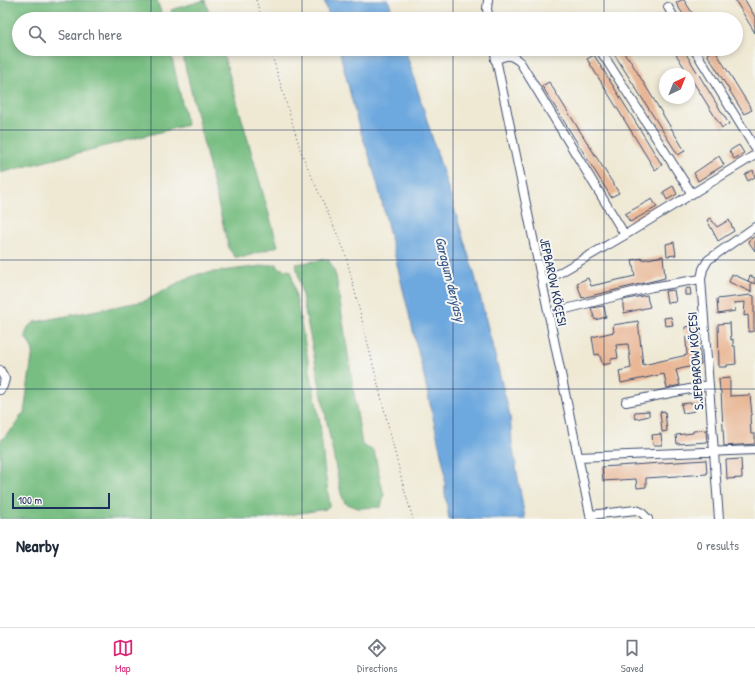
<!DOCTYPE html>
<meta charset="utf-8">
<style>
:root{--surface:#fff;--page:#f6f6f7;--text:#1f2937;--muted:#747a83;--line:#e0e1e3;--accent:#db2777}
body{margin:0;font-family:"Patrick Hand",sans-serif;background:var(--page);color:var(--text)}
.compass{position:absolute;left:659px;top:68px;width:36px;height:36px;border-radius:50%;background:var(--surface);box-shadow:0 2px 6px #0003;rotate:43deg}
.scale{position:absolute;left:12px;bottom:10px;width:98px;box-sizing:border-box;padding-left:4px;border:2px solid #1b2f5e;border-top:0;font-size:11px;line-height:14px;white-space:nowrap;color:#1b2f5e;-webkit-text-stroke:3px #f6f6f2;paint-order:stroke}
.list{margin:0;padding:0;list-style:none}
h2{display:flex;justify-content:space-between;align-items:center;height:52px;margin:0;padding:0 16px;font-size:17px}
h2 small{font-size:13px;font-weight:400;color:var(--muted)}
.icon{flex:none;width:22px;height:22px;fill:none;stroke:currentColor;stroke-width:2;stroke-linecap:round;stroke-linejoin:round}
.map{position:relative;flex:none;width:755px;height:519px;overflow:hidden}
.search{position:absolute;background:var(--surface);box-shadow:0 2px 6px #0003;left:12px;right:12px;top:12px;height:44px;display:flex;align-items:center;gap:10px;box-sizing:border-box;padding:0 14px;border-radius:22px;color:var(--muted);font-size:15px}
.sheet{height:108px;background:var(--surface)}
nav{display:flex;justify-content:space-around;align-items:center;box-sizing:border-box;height:56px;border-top:1px solid var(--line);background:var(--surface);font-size:11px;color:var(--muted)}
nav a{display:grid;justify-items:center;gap:2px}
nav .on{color:var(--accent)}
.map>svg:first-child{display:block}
</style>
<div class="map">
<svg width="755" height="519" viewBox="0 0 755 519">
<rect width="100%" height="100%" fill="#f6f6f2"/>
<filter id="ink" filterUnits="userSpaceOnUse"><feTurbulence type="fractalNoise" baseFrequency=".025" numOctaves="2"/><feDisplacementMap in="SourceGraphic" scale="8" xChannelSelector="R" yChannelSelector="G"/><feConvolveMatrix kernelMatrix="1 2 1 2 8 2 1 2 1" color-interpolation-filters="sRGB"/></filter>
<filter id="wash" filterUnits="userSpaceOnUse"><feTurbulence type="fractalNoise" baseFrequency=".012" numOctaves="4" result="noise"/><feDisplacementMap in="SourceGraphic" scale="16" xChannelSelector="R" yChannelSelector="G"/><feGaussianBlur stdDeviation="0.9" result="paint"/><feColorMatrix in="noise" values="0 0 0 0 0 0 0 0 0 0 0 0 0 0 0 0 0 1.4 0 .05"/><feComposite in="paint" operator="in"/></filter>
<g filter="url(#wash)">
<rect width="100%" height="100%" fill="#efe9d4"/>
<path fill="#78be82" stroke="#4a7670" d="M 0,0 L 157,0 L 163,19 L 19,19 L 19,49 L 170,49 L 187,125 L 0,173 Z
M 205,0 L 211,19 L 174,19 L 171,10 Z
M 181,49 L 222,49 L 278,246 L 244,257 L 235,257 L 229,249 Z
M 328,259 L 333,268 L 336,276 L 362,445 L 374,451 L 384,496 L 381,507 L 358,508 L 345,503 L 341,494 L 296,264 Z
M 277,264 L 278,268 L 291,271 L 320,423 L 324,466 L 330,505 L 326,509 L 264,519 L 0,519 L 0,441 L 17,424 L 20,416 L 24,413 L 33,350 L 25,336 L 28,327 L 35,322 L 145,301 L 183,280 L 199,274 Z"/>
<path fill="#6da8de" stroke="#446c9e" d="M 324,0 L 388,0 L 395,19 L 330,19 Z
M 339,49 L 405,49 L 475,276 L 510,416 L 512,443 L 525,519 L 449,519 L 445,493 L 445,472 L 423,372 L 378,186 L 369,155 L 358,124 Z"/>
<g id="blocks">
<path fill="#e9b796" d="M 681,0 L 684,0 L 696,19 L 686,19 L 676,3 Z
M 735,0 L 745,0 L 755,17 L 755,33 Z
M 611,49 L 622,49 L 627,58 L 628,57 L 685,151 L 678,155 Z
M 678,49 L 683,49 L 729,124 L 722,128 L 674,51 Z
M 714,49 L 752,110 L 744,114 L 707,54 Z
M 594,55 L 662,165 L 655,170 L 587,59 Z
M 549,82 L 619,193 L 611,197 L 542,86 Z
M 739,145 L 744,153 L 734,159 L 729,151 Z
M 719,156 L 724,165 L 698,181 L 694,173 Z
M 753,170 L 755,177 L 748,181 L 745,175 Z
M 673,186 L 677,194 L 667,200 L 663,192 Z
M 652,199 L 657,207 L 630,222 L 625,214 Z
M 710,218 L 717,227 L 729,220 L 734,231 L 718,241 L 707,220 Z
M 755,236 L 755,251 L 748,241 Z
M 674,242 L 676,255 L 667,256 L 666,244 Z
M 663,256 L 665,278 L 582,298 L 577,283 L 588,278 L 591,286 L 635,276 L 632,260 L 642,258 L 642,260 Z
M 732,274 L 750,282 L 748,281 L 750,276 L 755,278 L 755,284 L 751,282 L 751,292 L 729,282 Z
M 690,288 L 691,295 L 685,295 L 685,289 Z
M 674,290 L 676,302 L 667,303 L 665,291 Z
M 647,295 L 648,301 L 650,307 L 624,313 L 623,307 L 623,300 Z
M 751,295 L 754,296 L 754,331 L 749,332 L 748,315 L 744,316 L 745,302 L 734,303 L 735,311 L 718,314 L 717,299 Z
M 604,306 L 606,317 L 595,320 L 591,308 Z
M 671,317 L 673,325 L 665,326 L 664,318 Z
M 638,321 L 643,365 L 687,355 L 685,327 L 699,325 L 700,334 L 698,335 L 701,364 L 676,370 L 680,385 L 667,388 L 664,374 L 621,383 L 619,371 L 631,368 L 628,344 L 616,345 L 618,358 L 611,359 L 611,363 L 603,365 L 599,354 L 595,355 L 592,337 L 614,332 L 613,325 Z
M 730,323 L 731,340 L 733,339 L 733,346 L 735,346 L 736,364 L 727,365 L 727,367 L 719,367 L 718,324 Z
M 730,378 L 730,396 L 750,395 L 752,415 L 750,415 L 751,434 L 755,434 L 755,444 L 724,446 L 721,391 L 720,391 L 719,379 Z
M 690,403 L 705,403 L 705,405 L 695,407 L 695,411 L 683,413 L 681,404 Z
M 649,411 L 649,416 L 636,419 L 634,416 L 635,412 Z
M 665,411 L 667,431 L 662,432 L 660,412 Z
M 706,430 L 707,442 L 677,444 L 676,435 L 693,433 L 693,431 Z
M 661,434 L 662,445 L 653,445 L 652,435 Z
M 741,459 L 742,478 L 727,479 L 726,460 Z
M 706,460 L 707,474 L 646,478 L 646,487 L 637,488 L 636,479 L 603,481 L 602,467 Z"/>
</g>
</g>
<g filter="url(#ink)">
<use href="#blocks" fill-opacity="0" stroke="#3b4b70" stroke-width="1"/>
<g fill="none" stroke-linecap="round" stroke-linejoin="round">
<defs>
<path id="minor" d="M 488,0 L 487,9 L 489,19
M 668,7 L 675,19
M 494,49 L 591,519
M 694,49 L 755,148
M 600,50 L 692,194
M 495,60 C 507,55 509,53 520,62 L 625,235 L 542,283
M 625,235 L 755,155
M 566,309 L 652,287 L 701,279
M 0,370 L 5,379 L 3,386 L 0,390
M 626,402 L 709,385
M 578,457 L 755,450
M 590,515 L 636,510 L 641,512 L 648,519
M 719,519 L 701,279 L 703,269 L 708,260 L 755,227"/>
</defs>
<use href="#minor" stroke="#3b4b70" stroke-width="10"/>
<path stroke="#3b4b70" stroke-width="1" stroke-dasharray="1 3" stroke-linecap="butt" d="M 256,0 L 262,19
M 270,49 L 301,152 L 345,252 L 403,485 L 413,519"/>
<use href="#minor" stroke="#fff" stroke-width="8"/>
</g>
</g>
<path fill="none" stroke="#1b2f5e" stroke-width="1" stroke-opacity="0.55" d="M 151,0 L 151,19M 302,0 L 302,19M 453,0 L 453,19M 604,0 L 604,19M 151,49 L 151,519M 302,49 L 302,519M 453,49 L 453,519M 604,49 L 604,519M 0,130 L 755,130M 0,260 L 755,260M 0,389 L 755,389"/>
<g text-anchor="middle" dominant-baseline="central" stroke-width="4" stroke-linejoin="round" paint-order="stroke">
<g font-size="13" fill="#1b2f5e" stroke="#f6f6f2">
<text transform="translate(554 282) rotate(78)">JEPBAROW KÖÇESI</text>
<text transform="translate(695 361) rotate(-94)">S.JEPBAROW KÖÇESI</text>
</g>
<g font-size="14" font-style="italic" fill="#38598b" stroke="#f6f6f2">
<text transform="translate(451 279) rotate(76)">Garagum derýasy</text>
</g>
</g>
</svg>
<svg class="compass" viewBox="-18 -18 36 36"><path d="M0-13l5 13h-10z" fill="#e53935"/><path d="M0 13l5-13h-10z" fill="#747a83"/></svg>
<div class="scale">100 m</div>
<div class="search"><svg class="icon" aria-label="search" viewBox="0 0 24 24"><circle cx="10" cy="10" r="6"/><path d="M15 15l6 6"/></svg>Search here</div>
</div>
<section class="sheet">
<h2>Nearby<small>0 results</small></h2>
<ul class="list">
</ul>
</section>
<nav>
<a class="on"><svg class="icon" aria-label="map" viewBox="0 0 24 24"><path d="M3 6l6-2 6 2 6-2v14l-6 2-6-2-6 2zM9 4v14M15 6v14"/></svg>Map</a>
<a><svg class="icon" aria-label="directions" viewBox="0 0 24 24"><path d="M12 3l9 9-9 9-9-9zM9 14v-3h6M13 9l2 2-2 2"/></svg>Directions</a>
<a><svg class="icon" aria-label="saved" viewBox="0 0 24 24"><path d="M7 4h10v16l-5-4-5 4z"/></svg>Saved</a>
</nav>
